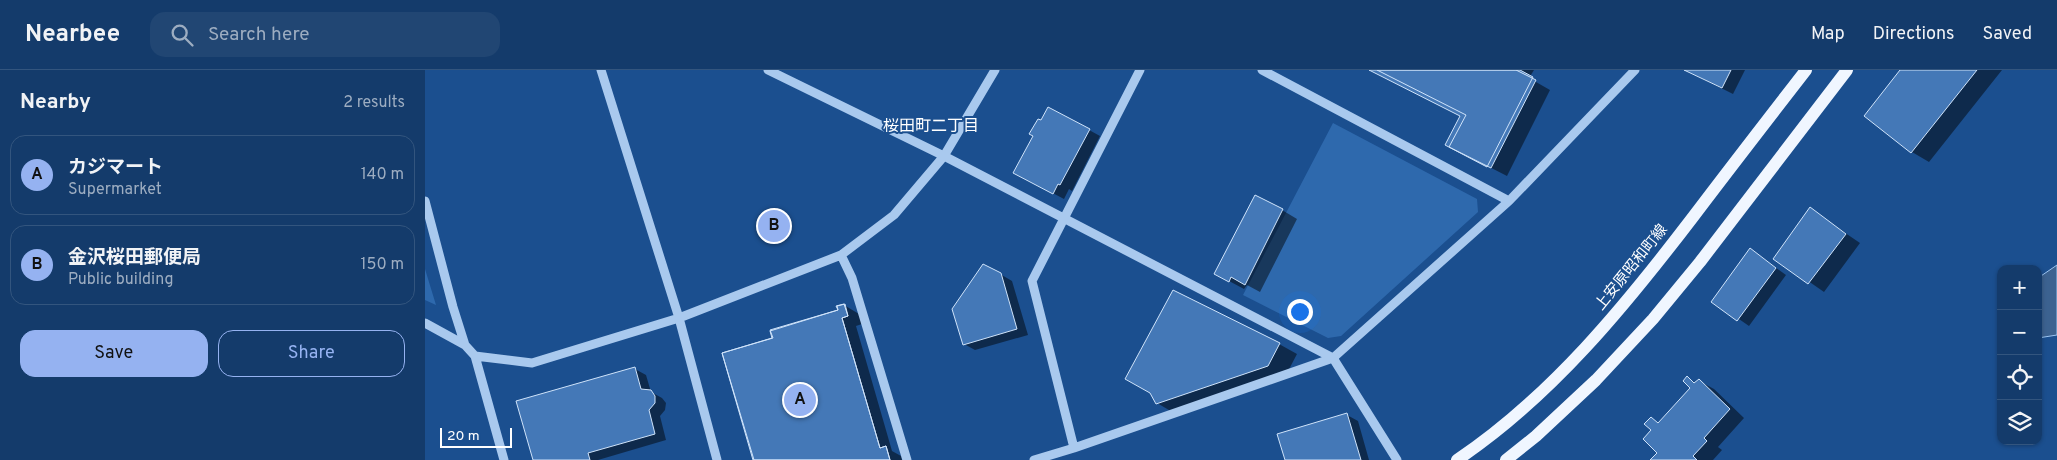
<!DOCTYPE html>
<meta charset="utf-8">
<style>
:root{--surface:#143b6b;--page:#214673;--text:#f1f3f6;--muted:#9dadc1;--line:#33557e;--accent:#95b2f1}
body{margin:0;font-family:Overpass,"Noto Sans JP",sans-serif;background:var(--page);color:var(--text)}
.controls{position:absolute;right:15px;bottom:15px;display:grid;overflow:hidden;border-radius:10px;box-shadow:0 1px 4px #0004}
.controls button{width:45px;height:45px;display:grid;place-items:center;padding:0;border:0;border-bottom:1px solid var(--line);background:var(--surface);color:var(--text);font:25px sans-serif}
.scale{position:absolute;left:15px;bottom:12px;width:72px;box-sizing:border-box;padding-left:5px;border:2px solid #fff;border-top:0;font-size:14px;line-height:18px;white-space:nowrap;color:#fff;-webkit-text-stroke:4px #1b4f8f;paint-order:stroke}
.you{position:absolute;left:874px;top:241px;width:18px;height:18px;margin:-12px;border:4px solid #fff;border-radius:50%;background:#1a73e8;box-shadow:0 0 0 8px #1a73e833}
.badge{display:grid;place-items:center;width:32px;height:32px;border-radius:50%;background:var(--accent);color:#111;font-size:16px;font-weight:700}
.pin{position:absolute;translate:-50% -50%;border:2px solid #fff;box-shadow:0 1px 5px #0006}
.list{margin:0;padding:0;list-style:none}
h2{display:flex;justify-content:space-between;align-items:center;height:65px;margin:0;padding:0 20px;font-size:21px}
h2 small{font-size:16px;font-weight:400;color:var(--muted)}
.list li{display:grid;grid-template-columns:32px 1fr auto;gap:15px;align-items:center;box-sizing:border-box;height:80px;margin:0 10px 10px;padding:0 10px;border:1px solid var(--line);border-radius:15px}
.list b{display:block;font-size:19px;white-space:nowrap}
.list p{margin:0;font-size:16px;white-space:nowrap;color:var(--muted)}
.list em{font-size:16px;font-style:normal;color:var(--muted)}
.actions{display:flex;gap:10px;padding:15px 20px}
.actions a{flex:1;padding:11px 0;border:1px solid var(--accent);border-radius:15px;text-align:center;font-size:18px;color:var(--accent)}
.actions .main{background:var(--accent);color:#111}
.icon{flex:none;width:28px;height:28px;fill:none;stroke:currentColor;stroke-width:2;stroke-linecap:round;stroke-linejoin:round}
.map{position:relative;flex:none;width:1632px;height:390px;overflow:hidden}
header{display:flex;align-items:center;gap:30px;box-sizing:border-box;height:70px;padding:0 25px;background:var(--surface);border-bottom:1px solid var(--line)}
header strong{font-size:24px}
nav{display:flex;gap:28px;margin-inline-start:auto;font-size:18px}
.search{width:350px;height:45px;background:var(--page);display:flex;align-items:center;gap:12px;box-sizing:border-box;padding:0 18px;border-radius:15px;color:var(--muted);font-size:19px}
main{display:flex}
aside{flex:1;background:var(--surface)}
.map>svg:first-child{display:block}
</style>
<header>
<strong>Nearbee</strong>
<div class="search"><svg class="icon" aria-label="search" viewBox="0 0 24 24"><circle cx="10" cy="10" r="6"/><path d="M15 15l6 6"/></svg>Search here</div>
<nav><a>Map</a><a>Directions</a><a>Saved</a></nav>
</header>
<main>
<aside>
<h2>Nearby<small>2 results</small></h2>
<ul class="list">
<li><span class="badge">A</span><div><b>カジマート</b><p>Supermarket</p></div><em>140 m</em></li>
<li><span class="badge">B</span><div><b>金沢桜田郵便局</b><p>Public building</p></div><em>150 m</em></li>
</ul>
<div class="actions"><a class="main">Save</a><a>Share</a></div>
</aside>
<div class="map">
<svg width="1632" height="390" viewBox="0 0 1632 390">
<rect width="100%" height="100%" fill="#1b4f8f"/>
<path fill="#2e69ad" d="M 908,53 L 1052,129 L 1053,142 L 916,266 L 903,268 L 818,225 Z
M 0,199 L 11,235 L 0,230 Z"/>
<path fill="#3c6290" stroke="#9cc4f0" d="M 1632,195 L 1632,265 L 1613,268 L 1613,208 Z"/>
<path fill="#0007" d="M 946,0 L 1109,0 L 1104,8 L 1125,20 L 1082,106 L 1041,85 L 1036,46 Z
M 1260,0 L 1320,0 L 1308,24 Z
M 1476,0 L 1577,0 L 1504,92 L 1487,82 Z
M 624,38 L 675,66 L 647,121 L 644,119 L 639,129 L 601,109 L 617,52 Z
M 1385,139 L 1435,173 L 1399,222 L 1350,188 Z
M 857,140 L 872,149 L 835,222 L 822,215 L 819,219 L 791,204 Z
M 1326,180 L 1361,205 L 1324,256 L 1288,231 Z
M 575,204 L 587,211 L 603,265 L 550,280 L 539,274 Z
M 419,235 L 434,244 L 437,254 L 431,256 L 467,381 L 476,386 L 477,390 L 330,390 L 349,269 L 414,241 Z
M 854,274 L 872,284 L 861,305 L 749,343 L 732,333 Z
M 210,299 L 221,305 L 226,322 L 237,328 L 241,333 L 240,340 L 235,346 L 241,370 L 173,390 L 109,390 Z
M 1262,308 L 1271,313 L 1274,311 L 1289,319 L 1319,348 L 1293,377 L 1297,380 L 1288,390 L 1227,390 L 1234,383 L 1226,349 L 1234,353 L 1267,318 Z
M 922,345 L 933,351 L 944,390 L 861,390 Z"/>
<path fill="#4478b7" stroke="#cfe3fa" d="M 944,0 L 1095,0 L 1108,7 L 1062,97 L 1020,75 L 1035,46 Z
M 952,0 L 1091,0 L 1111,10 L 1066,98 L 1024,77 L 1041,45 Z
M 1259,0 L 1306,0 L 1297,18 Z
M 1475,0 L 1552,0 L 1486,83 L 1439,46 Z
M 623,37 L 665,59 L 635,115 L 633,114 L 628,124 L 588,103 L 608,66 L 604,64 L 613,49 L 616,50 Z
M 830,125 L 858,139 L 820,215 L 806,207 L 804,212 L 789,204 Z
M 1385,137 L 1421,164 L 1383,214 L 1348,189 Z
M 1325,178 L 1351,198 L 1312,251 L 1286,232 Z
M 558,194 L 576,203 L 592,259 L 538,275 L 527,239 Z
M 748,220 L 855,273 L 843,296 L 731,334 L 725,323 L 700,309 Z
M 419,234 L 423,246 L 417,248 L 455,378 L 461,376 L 465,390 L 328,390 L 297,283 L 347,268 L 345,261 L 413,240 L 411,236 Z
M 420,234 L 423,246 L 417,248 L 455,378 L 461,376 L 465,390 L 329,390 L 297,283 L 348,268 L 345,260 L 413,240 L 412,236 Z
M 210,297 L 216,319 L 226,320 L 230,326 L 230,333 L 224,340 L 230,364 L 163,383 L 165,390 L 108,390 L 91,331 Z
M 1262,306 L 1269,313 L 1274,309 L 1305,339 L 1279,368 L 1282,371 L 1268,386 L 1272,390 L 1225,390 L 1232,383 L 1218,369 L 1226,360 L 1219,354 L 1226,347 L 1233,353 L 1265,318 L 1258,311 Z
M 922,343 L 936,390 L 860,390 L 852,364 Z"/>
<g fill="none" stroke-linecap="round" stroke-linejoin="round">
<path stroke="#a9c9ee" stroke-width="9" d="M 176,0 L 254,248 L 292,390
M 343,0 L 519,86 L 908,288 L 972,390
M 837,0 L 1084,131
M 0,131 L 28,237 L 40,275
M 416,185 L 427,208 L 482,390
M 0,253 L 40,275 L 50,286 L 79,390
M 50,286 L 107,293 L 254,248 L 416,185 L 469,145 L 519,86 L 570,0
M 649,378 L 607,211 L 715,0
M 609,390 L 649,378 L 908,288 L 1084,131 L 1210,0"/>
<path stroke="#f0f6ff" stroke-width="12" d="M 1032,390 C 1126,327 1200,236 1268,147 C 1305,98 1343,49 1381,0
M 1081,390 L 1111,366 L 1171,310 L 1228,249 L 1275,192 L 1422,0"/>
</g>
<g text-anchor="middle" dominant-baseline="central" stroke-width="4" stroke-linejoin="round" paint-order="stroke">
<g font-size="15" fill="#fff" stroke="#1b4f8f">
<text transform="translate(1207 198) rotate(-51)">上安原昭和町線</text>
</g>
<g font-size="16" fill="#fff" stroke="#1b4f8f">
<text x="506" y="57">桜田町二丁目</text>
</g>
</g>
</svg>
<div class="controls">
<button>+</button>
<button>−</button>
<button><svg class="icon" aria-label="locate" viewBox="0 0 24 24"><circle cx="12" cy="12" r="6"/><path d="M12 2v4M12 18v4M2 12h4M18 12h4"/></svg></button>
<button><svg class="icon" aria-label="layers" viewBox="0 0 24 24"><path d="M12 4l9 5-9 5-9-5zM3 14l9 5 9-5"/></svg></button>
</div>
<div class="scale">20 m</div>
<div class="you"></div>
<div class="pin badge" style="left:375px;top:330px">A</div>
<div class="pin badge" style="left:349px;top:156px">B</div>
</div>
</main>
